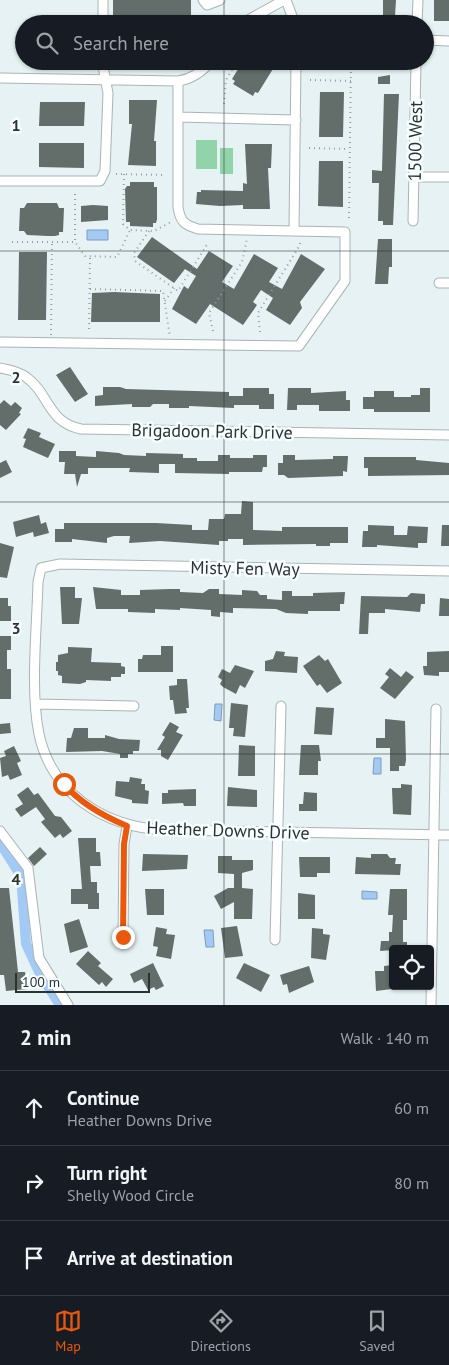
<!DOCTYPE html>
<meta charset="utf-8">
<style>
:root{--surface:#171b24;--page:#20242c;--text:#f1f3f6;--muted:#9ea1a6;--line:#363941;--accent:#ea580c}
body{margin:0;font-family:"PT Sans",sans-serif;background:var(--page);color:var(--text)}
.controls{position:absolute;right:15px;bottom:15px;display:grid;overflow:hidden;border-radius:5px;box-shadow:0 1px 4px #0004}
.controls button{width:45px;height:45px;display:grid;place-items:center;padding:0;border:0;border-bottom:1px solid var(--line);background:var(--surface);color:var(--text);font:25px sans-serif}
.scale{position:absolute;left:15px;bottom:12px;width:135px;box-sizing:border-box;padding-left:5px;border:2px solid #2c3131;border-top:0;font-size:14px;line-height:18px;white-space:nowrap;color:#2c3131;-webkit-text-stroke:4px #f7feff;paint-order:stroke}
.stop{position:absolute;width:15px;height:15px;margin:-11px;border:4px solid #ea580c;border-radius:50%;background:#fff}
.stop.end{background:#ea580c;border-color:#fff;box-shadow:0 1px 5px #0008}
.list{margin:0;padding:0;list-style:none}
h2{display:flex;justify-content:space-between;align-items:center;height:65px;margin:0;padding:0 20px;font-size:21px}
h2 small{font-size:16px;font-weight:400;color:var(--muted)}
.list li{display:grid;grid-template-columns:32px 1fr auto;gap:15px;align-items:center;box-sizing:border-box;height:75px;padding:0 20px;border-top:1px solid var(--line)}
.list b{display:block;font-size:19px;white-space:nowrap}
.list p{margin:0;font-size:16px;white-space:nowrap;color:var(--muted)}
.list em{font-size:16px;font-style:normal;color:var(--muted)}
.icon{flex:none;width:28px;height:28px;fill:none;stroke:currentColor;stroke-width:2;stroke-linecap:round;stroke-linejoin:round}
.map{position:relative;flex:none;width:449px;height:1005px;overflow:hidden}
.search{position:absolute;background:var(--surface);box-shadow:0 1px 4px #0004;left:15px;right:15px;top:15px;height:55px;display:flex;align-items:center;gap:12px;box-sizing:border-box;padding:0 18px;border-radius:28px;color:var(--muted);font-size:19px}
.sheet{height:290px;background:var(--surface)}
nav{display:flex;justify-content:space-around;align-items:center;box-sizing:border-box;height:70px;border-top:1px solid var(--line);background:var(--surface);font-size:14px;color:var(--muted)}
nav a{display:grid;justify-items:center;gap:2px}
nav .on{color:var(--accent)}
.map>svg:first-child{display:block}
</style>
<div class="map">
<svg width="449" height="1005" viewBox="0 0 449 1005">
<rect width="100%" height="100%" fill="#e6f2f3"/>
<path fill="#91d4aa" d="M 196,140 L 217,140 L 217,169 L 196,169 Z
M 220,148 L 233,148 L 233,174 L 220,174 Z"/>
<path fill="#a2caf4" stroke="#7f9cba" d="M 87,230 L 108,230 L 108,240 L 87,240 Z
M 215,704 L 222,704 L 221,721 L 214,720 Z
M 374,758 L 381,758 L 381,774 L 373,774 Z
M 362,891 L 377,892 L 377,899 L 362,899 Z
M 204,930 L 213,930 L 214,947 L 206,947 Z"/>
<g fill="none" stroke-linecap="round" stroke-linejoin="round">
<path stroke="#a2caf4" stroke-width="10" d="M 0,843 L 21,876 L 26,944 L 40,974 L 60,1005"/>
</g>
<path fill="#636d6a" d="M 113,0 L 191,0 L 191,17 L 185,16 L 185,24 L 117,24 L 117,16 L 113,16 Z
M 383,0 L 396,0 L 395,16 L 399,16 L 399,24 L 383,24 Z
M 434,0 L 449,0 L 449,21 L 434,21 Z
M 243,61 L 271,61 L 276,64 L 258,93 L 255,92 L 253,96 L 233,84 L 235,81 L 232,79 Z
M 320,61 L 345,61 L 345,69 L 320,68 Z
M 390,75 L 390,84 L 378,84 L 378,77 Z
M 320,92 L 344,92 L 343,137 L 319,137 Z
M 384,94 L 399,94 L 393,225 L 383,225 L 383,221 L 378,221 L 379,183 L 372,183 L 372,170 L 382,171 Z
M 129,100 L 157,100 L 154,141 L 156,141 L 156,166 L 128,165 L 132,124 L 129,124 Z
M 40,102 L 85,102 L 84,126 L 39,126 Z
M 39,143 L 84,143 L 84,168 L 39,167 Z
M 245,144 L 272,144 L 271,168 L 268,168 L 270,209 L 243,209 L 243,205 L 220,206 L 196,204 L 197,192 L 201,192 L 201,190 L 243,191 L 243,183 L 247,184 Z
M 319,161 L 343,161 L 343,207 L 318,206 Z
M 130,182 L 154,182 L 154,187 L 157,187 L 157,219 L 156,223 L 153,223 L 153,227 L 130,226 L 130,222 L 126,222 L 125,189 L 127,186 L 130,186 Z
M 27,203 L 57,203 L 59,208 L 64,208 L 63,232 L 59,232 L 59,235 L 55,236 L 48,236 L 27,235 L 24,231 L 19,231 L 20,208 L 24,208 Z
M 93,205 L 108,206 L 108,220 L 81,222 L 81,206 Z
M 152,237 L 197,269 L 209,251 L 233,266 L 222,282 L 234,289 L 254,254 L 278,268 L 269,282 L 282,289 L 301,254 L 325,269 L 300,302 L 302,308 L 290,325 L 266,310 L 273,298 L 261,290 L 253,302 L 257,305 L 243,325 L 210,304 L 196,324 L 172,309 L 184,286 L 188,289 L 196,276 L 185,269 L 174,283 L 137,257 Z
M 378,239 L 392,239 L 392,267 L 389,267 L 388,284 L 375,284 Z
M 19,252 L 47,252 L 46,320 L 18,320 Z
M 114,292 L 160,294 L 160,322 L 91,322 L 92,293 Z
M 70,367 L 88,394 L 75,402 L 56,375 Z
M 103,387 L 120,387 L 126,389 L 229,392 L 229,396 L 243,396 L 243,388 L 269,388 L 269,394 L 274,394 L 274,409 L 259,409 L 259,405 L 234,405 L 234,408 L 189,406 L 189,408 L 169,408 L 169,404 L 153,404 L 150,407 L 132,407 L 132,404 L 95,406 L 95,396 L 103,395 Z
M 288,388 L 311,388 L 311,393 L 346,391 L 346,400 L 350,400 L 350,411 L 319,411 L 319,405 L 297,405 L 297,410 L 287,410 Z
M 420,388 L 430,388 L 430,412 L 374,412 L 374,409 L 363,409 L 363,397 L 374,397 L 374,391 L 394,391 L 394,397 L 411,397 L 411,395 L 420,395 Z
M 4,400 L 11,406 L 15,402 L 22,408 L 19,413 L 21,414 L 6,430 L 0,425 L 0,404 Z
M 28,428 L 41,433 L 39,437 L 55,444 L 48,458 L 23,447 L 26,439 L 23,438 Z
M 59,451 L 76,451 L 76,456 L 96,457 L 96,451 L 119,453 L 124,455 L 146,456 L 146,453 L 183,454 L 183,458 L 197,458 L 197,461 L 218,461 L 218,455 L 230,455 L 230,458 L 253,458 L 253,455 L 267,455 L 267,467 L 263,467 L 262,472 L 229,472 L 229,474 L 175,473 L 175,464 L 159,464 L 159,473 L 129,472 L 130,468 L 88,468 L 88,474 L 81,474 L 77,487 L 75,474 L 64,474 L 65,462 L 59,462 Z
M 283,455 L 295,455 L 295,460 L 333,459 L 333,456 L 348,456 L 347,472 L 343,471 L 343,476 L 288,478 L 284,475 L 278,475 L 278,463 L 283,463 Z
M 364,457 L 416,457 L 416,460 L 449,463 L 449,475 L 368,476 L 368,468 L 364,468 Z
M 6,460 L 12,472 L 0,478 L 0,463 Z
M 242,501 L 253,502 L 253,530 L 282,531 L 282,527 L 348,527 L 348,543 L 330,543 L 330,546 L 316,546 L 316,544 L 243,545 L 243,539 L 228,539 L 228,541 L 219,541 L 219,545 L 160,541 L 129,543 L 130,536 L 114,536 L 107,538 L 107,543 L 72,539 L 72,542 L 55,542 L 55,529 L 64,529 L 64,523 L 156,523 L 192,525 L 192,530 L 208,530 L 209,519 L 224,519 L 225,514 L 241,514 Z
M 39,515 L 41,524 L 46,522 L 49,533 L 34,537 L 33,532 L 16,537 L 13,522 Z
M 368,525 L 394,526 L 394,535 L 407,535 L 408,526 L 428,527 L 427,543 L 418,543 L 418,548 L 377,545 L 377,547 L 362,547 L 363,531 L 368,531 Z
M 442,525 L 449,525 L 449,546 L 441,546 Z
M 0,543 L 14,547 L 7,578 L 0,577 Z
M 60,587 L 75,587 L 75,598 L 82,598 L 79,624 L 62,624 Z
M 93,587 L 121,590 L 121,595 L 140,595 L 140,590 L 170,589 L 180,589 L 180,592 L 203,593 L 209,589 L 219,589 L 219,594 L 242,595 L 242,590 L 257,591 L 260,595 L 267,595 L 267,599 L 282,600 L 282,591 L 292,591 L 292,596 L 313,596 L 313,593 L 345,592 L 344,604 L 340,604 L 340,611 L 308,611 L 308,614 L 286,613 L 276,609 L 233,608 L 233,613 L 220,612 L 220,617 L 211,616 L 211,610 L 180,608 L 180,610 L 155,609 L 155,613 L 128,612 L 128,609 L 96,609 Z
M 411,593 L 425,594 L 425,604 L 421,604 L 420,612 L 385,609 L 385,613 L 369,613 L 368,634 L 359,634 L 361,596 L 407,597 Z
M 0,598 L 8,598 L 8,606 L 11,606 L 11,621 L 0,621 Z
M 440,598 L 449,599 L 449,616 L 439,616 Z
M 0,636 L 11,636 L 11,650 L 7,650 L 7,669 L 11,669 L 11,699 L 0,699 Z
M 161,646 L 173,646 L 173,672 L 138,672 L 138,659 L 142,659 L 143,655 L 161,655 Z
M 68,647 L 92,648 L 91,662 L 121,663 L 121,666 L 125,667 L 125,674 L 121,674 L 121,677 L 111,677 L 111,681 L 86,680 L 86,682 L 80,684 L 62,683 L 62,676 L 58,675 L 58,671 L 56,671 L 56,662 L 58,662 L 58,655 L 68,653 Z
M 276,651 L 285,652 L 284,656 L 298,657 L 297,673 L 265,671 L 265,661 L 273,659 Z
M 449,651 L 449,672 L 439,672 L 439,676 L 424,675 L 423,666 L 427,666 L 427,652 Z
M 319,655 L 325,661 L 328,659 L 342,683 L 327,693 L 320,684 L 317,686 L 303,666 Z
M 235,665 L 254,671 L 245,688 L 240,685 L 236,694 L 223,687 L 220,684 L 222,680 L 218,677 L 222,669 L 230,673 Z
M 390,668 L 401,677 L 406,671 L 414,677 L 395,699 L 380,688 L 389,677 L 385,674 Z
M 177,679 L 187,679 L 189,708 L 186,708 L 187,713 L 175,714 L 173,700 L 170,700 L 169,686 L 177,685 Z
M 231,703 L 248,705 L 245,737 L 233,736 L 234,728 L 229,728 Z
M 316,707 L 334,708 L 332,735 L 314,734 Z
M 385,719 L 405,721 L 406,760 L 405,766 L 399,766 L 399,771 L 390,771 L 390,748 L 376,748 L 376,738 L 385,738 Z
M 170,722 L 179,727 L 176,732 L 183,735 L 168,760 L 161,756 L 161,750 L 157,750 L 165,737 L 162,735 Z
M 10,723 L 11,733 L 0,734 L 0,724 Z
M 74,728 L 88,728 L 88,738 L 105,738 L 105,735 L 119,739 L 140,740 L 139,751 L 133,751 L 133,754 L 128,754 L 128,758 L 120,758 L 120,754 L 102,751 L 66,752 L 67,738 L 71,738 Z
M 239,745 L 255,746 L 255,776 L 238,776 Z
M 301,745 L 319,745 L 321,761 L 318,761 L 318,775 L 299,775 Z
M 14,746 L 21,761 L 17,763 L 22,775 L 10,780 L 8,775 L 2,777 L 0,758 L 6,756 L 4,751 Z
M 130,777 L 142,779 L 141,784 L 145,784 L 145,790 L 149,791 L 148,804 L 132,803 L 132,800 L 115,796 L 116,781 L 129,782 Z
M 401,784 L 412,785 L 411,815 L 393,814 L 392,788 L 401,788 Z
M 28,787 L 34,795 L 38,793 L 55,816 L 61,817 L 72,831 L 63,838 L 60,834 L 55,838 L 41,822 L 45,819 L 36,807 L 21,817 L 15,809 L 23,804 L 17,795 Z
M 228,787 L 257,790 L 257,807 L 227,806 Z
M 196,789 L 196,806 L 184,806 L 183,803 L 162,804 L 162,793 L 168,793 L 168,790 Z
M 304,792 L 317,793 L 317,811 L 299,811 L 299,804 L 303,804 Z
M 78,838 L 96,838 L 96,852 L 100,852 L 101,866 L 90,866 L 91,882 L 97,882 L 97,893 L 99,893 L 99,909 L 88,909 L 88,904 L 71,904 L 71,889 L 82,889 Z
M 40,847 L 47,854 L 34,866 L 28,858 Z
M 143,854 L 188,855 L 187,869 L 142,871 Z
M 371,854 L 387,854 L 390,858 L 396,858 L 395,864 L 401,864 L 400,875 L 355,874 L 356,857 L 371,858 Z
M 218,856 L 232,856 L 232,860 L 253,860 L 253,870 L 242,873 L 242,888 L 253,889 L 252,919 L 234,919 L 234,902 L 221,909 L 214,896 L 228,888 L 234,888 L 234,874 L 218,873 Z
M 299,857 L 330,857 L 330,873 L 317,873 L 317,877 L 300,877 Z
M 0,888 L 9,888 L 18,972 L 25,972 L 27,989 L 6,991 L 4,975 L 0,975 Z
M 145,889 L 164,889 L 164,915 L 147,915 Z
M 390,889 L 407,889 L 407,920 L 403,920 L 403,942 L 407,942 L 407,949 L 380,951 L 381,941 L 389,941 L 389,932 L 392,932 L 393,915 L 388,915 Z
M 298,893 L 315,895 L 315,919 L 298,919 Z
M 79,919 L 88,947 L 70,953 L 64,924 Z
M 237,926 L 243,956 L 225,958 L 221,928 Z
M 156,927 L 167,929 L 166,934 L 175,935 L 171,959 L 156,956 L 158,947 L 153,946 Z
M 312,928 L 323,929 L 323,934 L 330,935 L 326,960 L 311,958 Z
M 88,951 L 101,963 L 98,966 L 113,979 L 106,987 L 102,982 L 99,985 L 76,964 Z
M 153,963 L 164,986 L 156,990 L 154,987 L 148,990 L 142,979 L 134,983 L 130,974 Z
M 244,963 L 270,975 L 261,992 L 236,978 Z
M 393,965 L 392,989 L 376,991 L 375,971 L 384,971 L 384,966 Z
M 309,966 L 314,982 L 289,993 L 287,984 L 283,985 L 280,975 Z"/>
<g fill="none" stroke-linecap="round" stroke-linejoin="round">
<defs>
<path id="minor" d="M 203,0 L 207,5 L 220,0
M 286,0 L 295,24
M 103,24 L 103,0
M 241,24 L 284,0
M 417,24 L 418,0
M 425,40 L 449,41
M 0,78 L 178,81 C 192,79 203,71 211,61
M 179,117 L 296,120
M 414,177 L 449,177
M 0,181 L 100,181 L 105,171 L 108,93 L 102,61
M 413,221 L 416,61
M 294,230 L 296,61
M 439,283 L 449,283
M 0,342 L 299,346 L 345,281 L 345,232 L 198,229 C 184,225 180,221 178,207 L 178,81
M 0,368 C 9,370 18,371 26,377 C 50,394 47,422 81,429 L 449,435
M 449,571 L 60,564 L 41,568 L 38,582 C 37,627 30,691 39,734 C 52,795 106,827 164,830 L 449,835
M 36,704 L 134,706
M 0,831 L 28,868 L 39,958 L 68,1005
M 123,937 L 124,844 L 127,826
M 275,940 L 281,706
M 431,1005 L 436,709"/>
</defs>
<use href="#minor" stroke="#a9b4b5" stroke-width="11"/>
<path stroke="#97a0a1" stroke-width="2" stroke-dasharray="1 4" stroke-linecap="butt" d="M 302,20 L 317,16 L 343,16 L 346,24
M 310,80 L 351,81
M 224,104 L 226,80 L 237,61
M 309,148 L 349,149
M 116,174 L 164,175
M 124,174 L 123,224 L 130,230 L 154,231 L 173,221
M 75,194 L 75,242 L 85,256 L 117,257 L 130,230
M 349,218 L 351,61
M 149,231 L 134,253 L 135,261 L 178,291 L 208,243
M 12,242 L 74,242
M 90,289 L 163,291 L 170,337
M 165,301 L 174,288
M 89,329 L 90,257
M 213,331 L 209,313 L 242,262 L 247,239
M 260,332 L 258,313 L 300,245 L 300,240
M 51,335 L 52,242"/>
<use href="#minor" stroke="#fff" stroke-width="9"/>
</g>
<g fill="none" stroke-linecap="round" stroke-linejoin="round">
<path stroke="#ea580c" stroke-width="6" d="M 64,784 C 81,804 103,816 127,826 L 124,844 L 123,937"/>
</g>
<path fill="none" stroke="#2c3131" stroke-width="1" stroke-opacity="0.55" d="M 224,0 L 224,24M 224,61 L 224,1005M 0,251 L 449,251M 0,502 L 449,502M 0,754 L 449,754"/>
<g text-anchor="middle" dominant-baseline="central" stroke-width="5" stroke-linejoin="round" paint-order="stroke">
<g font-size="18" fill="#2c3131" stroke="#f7feff">
<text transform="translate(415 141) rotate(-89)">1500 West</text>
<text transform="translate(212 431) rotate(1)">Brigadoon Park Drive</text>
<text transform="translate(245 568) rotate(1)">Misty Fen Way</text>
<text transform="translate(228 830) rotate(2)">Heather Downs Drive</text>
</g>
</g>
<g font-size="16" text-anchor="middle" font-weight="bold" fill="#2c3131" stroke="#f7feff" stroke-width="5" stroke-linejoin="round" paint-order="stroke">
<text x="16" y="131">1</text>
<text x="16" y="383">2</text>
<text x="16" y="634">3</text>
<text x="16" y="885">4</text>
</g>
</svg>
<div class="controls">
<button><svg class="icon" aria-label="locate" viewBox="0 0 24 24"><circle cx="12" cy="12" r="6"/><path d="M12 2v4M12 18v4M2 12h4M18 12h4"/></svg></button>
</div>
<div class="scale">100 m</div>
<div class="stop" style="left:64px;top:784px"></div>
<div class="stop end" style="left:123px;top:937px"></div>
<div class="search"><svg class="icon" aria-label="search" viewBox="0 0 24 24"><circle cx="10" cy="10" r="6"/><path d="M15 15l6 6"/></svg>Search here</div>
</div>
<section class="sheet">
<h2>2 min<small>Walk · 140 m</small></h2>
<ul class="list">
<li><svg class="icon" aria-label="ahead" viewBox="0 0 24 24"><path d="M12 20V5M6 11l6-6 6 6"/></svg><div><b>Continue</b><p>Heather Downs Drive</p></div><em>60 m</em></li>
<li><svg class="icon" aria-label="right" viewBox="0 0 24 24"><path d="M7 20v-9h11M14 6l5 5-5 5"/></svg><div><b>Turn right</b><p>Shelly Wood Circle</p></div><em>80 m</em></li>
<li><svg class="icon" aria-label="arrive" viewBox="0 0 24 24"><path d="M6 21V4h12l-3 4 3 4H6"/></svg><div><b>Arrive at destination</b></div></li>
</ul>
</section>
<nav>
<a class="on"><svg class="icon" aria-label="map" viewBox="0 0 24 24"><path d="M3 6l6-2 6 2 6-2v14l-6 2-6-2-6 2zM9 4v14M15 6v14"/></svg>Map</a>
<a><svg class="icon" aria-label="directions" viewBox="0 0 24 24"><path d="M12 3l9 9-9 9-9-9zM9 14v-3h6M13 9l2 2-2 2"/></svg>Directions</a>
<a><svg class="icon" aria-label="saved" viewBox="0 0 24 24"><path d="M7 4h10v16l-5-4-5 4z"/></svg>Saved</a>
</nav>
